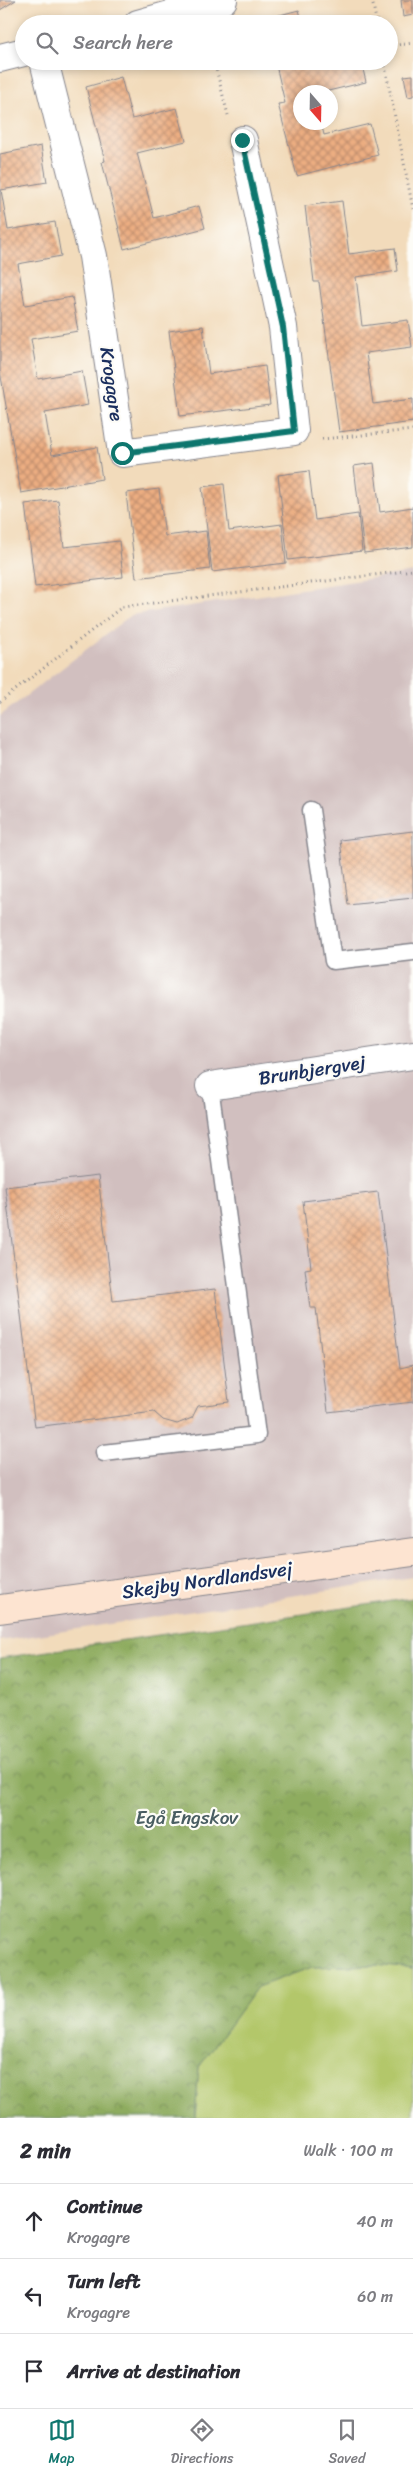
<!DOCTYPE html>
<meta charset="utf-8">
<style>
:root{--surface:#fff;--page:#f2f2f3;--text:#2b2b33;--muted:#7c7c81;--line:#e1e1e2;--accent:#0f766e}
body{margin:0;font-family:Sriracha,sans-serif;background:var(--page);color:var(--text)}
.compass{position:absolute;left:293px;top:85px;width:45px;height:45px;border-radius:50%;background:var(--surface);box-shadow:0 2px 8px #0003;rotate:160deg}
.stop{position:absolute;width:15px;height:15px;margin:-11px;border:4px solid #0f766e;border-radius:50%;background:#fff}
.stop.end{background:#0f766e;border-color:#fff;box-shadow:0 1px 5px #0008}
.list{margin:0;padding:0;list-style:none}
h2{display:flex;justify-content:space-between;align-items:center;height:65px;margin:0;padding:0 20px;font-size:21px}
h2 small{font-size:16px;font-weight:400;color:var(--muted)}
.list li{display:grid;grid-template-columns:32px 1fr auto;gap:15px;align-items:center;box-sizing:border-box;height:75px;padding:0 20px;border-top:1px solid var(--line)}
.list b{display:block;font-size:19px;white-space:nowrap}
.list p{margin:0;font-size:16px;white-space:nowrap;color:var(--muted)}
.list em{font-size:16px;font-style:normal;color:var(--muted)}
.icon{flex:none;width:28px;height:28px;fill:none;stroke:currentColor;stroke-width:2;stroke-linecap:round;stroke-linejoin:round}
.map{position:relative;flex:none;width:413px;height:2118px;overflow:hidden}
.search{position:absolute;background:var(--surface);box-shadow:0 2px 8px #0003;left:15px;right:15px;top:15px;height:55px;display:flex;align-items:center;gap:12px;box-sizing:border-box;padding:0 18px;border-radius:28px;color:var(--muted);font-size:19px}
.sheet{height:290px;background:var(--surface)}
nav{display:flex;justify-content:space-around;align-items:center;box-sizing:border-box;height:70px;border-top:1px solid var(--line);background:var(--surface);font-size:14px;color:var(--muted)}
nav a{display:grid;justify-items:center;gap:2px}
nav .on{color:var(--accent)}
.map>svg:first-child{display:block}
</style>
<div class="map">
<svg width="413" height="2118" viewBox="0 0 413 2118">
<defs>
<pattern id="forest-crowns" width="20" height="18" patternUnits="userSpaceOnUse" patternTransform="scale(1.25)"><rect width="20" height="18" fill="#8eac5f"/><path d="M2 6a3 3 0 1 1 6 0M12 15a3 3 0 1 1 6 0" fill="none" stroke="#738c52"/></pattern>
<pattern id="building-cross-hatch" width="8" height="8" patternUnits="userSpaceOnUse" patternTransform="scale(1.25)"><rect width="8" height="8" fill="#ecad81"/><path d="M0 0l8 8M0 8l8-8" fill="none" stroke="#be8d6d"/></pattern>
</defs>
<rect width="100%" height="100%" fill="#fdfcf7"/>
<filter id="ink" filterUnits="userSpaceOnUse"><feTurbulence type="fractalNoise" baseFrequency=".02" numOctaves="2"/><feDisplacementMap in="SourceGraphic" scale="10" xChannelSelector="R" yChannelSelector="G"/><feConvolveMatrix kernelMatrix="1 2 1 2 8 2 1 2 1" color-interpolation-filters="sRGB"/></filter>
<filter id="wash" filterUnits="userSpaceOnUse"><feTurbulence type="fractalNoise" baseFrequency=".0096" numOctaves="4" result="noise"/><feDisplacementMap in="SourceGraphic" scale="20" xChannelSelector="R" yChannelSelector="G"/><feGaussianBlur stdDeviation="1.12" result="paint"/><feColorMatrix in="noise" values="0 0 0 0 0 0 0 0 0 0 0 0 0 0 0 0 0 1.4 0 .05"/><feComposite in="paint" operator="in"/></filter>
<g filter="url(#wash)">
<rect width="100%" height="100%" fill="#f2dbbb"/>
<path fill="#d1bfbf" d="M 413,572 L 413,1577 L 0,1641 L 0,716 L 131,615 Z"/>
<path fill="#b3c76b" stroke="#677b64" d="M 376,1965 L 413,1969 L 413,2118 L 195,2118 L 199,2067 L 257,1987 L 312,1967 Z"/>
<path fill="url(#forest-crowns)" stroke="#546e5e" d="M 413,1598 L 413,1969 L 376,1965 L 312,1967 L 257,1987 L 199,2067 L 195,2118 L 0,2118 L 0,1658 Z"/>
<g id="blocks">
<path fill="url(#building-cross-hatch)" d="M 0,0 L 16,0 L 0,10 Z
M 401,0 L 413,0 L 413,15 L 403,17 Z
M 299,10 L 303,24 L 265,24 L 264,19 Z
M 275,61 L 361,61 L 366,82 L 324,92 L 300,92 L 300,122 L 321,122 L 324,135 L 370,124 L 378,155 L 297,176 L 278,104 L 285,103 Z
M 413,75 L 413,96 L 408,97 L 404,76 Z
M 121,77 L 132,119 L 177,108 L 186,141 L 137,153 L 154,218 L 199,206 L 205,228 L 124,249 L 102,162 L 105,161 L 86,87 Z
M 41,146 L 47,182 L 1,190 L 8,230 L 55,222 L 61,256 L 18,264 L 25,305 L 72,297 L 78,331 L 31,339 L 38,379 L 82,371 L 88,405 L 45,413 L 52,455 L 97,447 L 102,479 L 21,493 L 0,371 L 0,154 Z
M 342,201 L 349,254 L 395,248 L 398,271 L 356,277 L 362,326 L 408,320 L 412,347 L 366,353 L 373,404 L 413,399 L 413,422 L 339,432 L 319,282 L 314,282 L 305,206 Z
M 203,326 L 209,374 L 265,366 L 270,405 L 180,416 L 169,331 Z
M 374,463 L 380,512 L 413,507 L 413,547 L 364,553 L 354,466 Z
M 309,471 L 315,520 L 358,514 L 362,551 L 288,560 L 278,475 Z
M 224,484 L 229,531 L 282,524 L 286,563 L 212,572 L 202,487 Z
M 159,489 L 165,536 L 206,531 L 210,569 L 136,578 L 126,493 Z
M 58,500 L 64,547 L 119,541 L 123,577 L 35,587 L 25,504 Z
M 413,831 L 413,898 L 348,905 L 340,840 Z
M 98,1176 L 113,1301 L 215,1289 L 229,1402 L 198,1406 L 192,1418 L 177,1424 L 163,1420 L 154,1412 L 35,1427 L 5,1187 Z
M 378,1192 L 400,1368 L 413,1365 L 413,1402 L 328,1412 L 316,1308 L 310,1308 L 305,1269 L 311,1268 L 303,1201 Z"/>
</g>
</g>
<g filter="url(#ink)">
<use href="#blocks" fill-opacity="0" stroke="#86858c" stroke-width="1"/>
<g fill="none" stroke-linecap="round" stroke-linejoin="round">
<defs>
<path id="lane" d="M 311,810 L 333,961 L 413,952
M 104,1453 L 257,1435 L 210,1086"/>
<path id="street" d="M 138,24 L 223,0
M 0,58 L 24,52
M 44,61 L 93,256 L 122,453 L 294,431 L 283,327 L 243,140
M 210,1086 L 413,1055"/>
<path id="secondary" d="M 0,1609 L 413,1552"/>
</defs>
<use href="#lane" stroke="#86858c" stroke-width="19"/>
<use href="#street" stroke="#86858c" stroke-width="30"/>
<use href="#secondary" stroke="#86858c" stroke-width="30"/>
<path stroke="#86858c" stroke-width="3" stroke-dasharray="1 4" stroke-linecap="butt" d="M 372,0 L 377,24
M 389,46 L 413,43
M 214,61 L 228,115
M 384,61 L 413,209
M 322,439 L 413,430
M 0,702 L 122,607 L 413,570"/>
<use href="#lane" stroke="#fff" stroke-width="16"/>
<use href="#street" stroke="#fff" stroke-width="28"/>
<use href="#secondary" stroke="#fde4d1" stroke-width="28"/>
</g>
</g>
<g fill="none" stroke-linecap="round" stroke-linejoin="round" filter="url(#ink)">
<path stroke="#0f766e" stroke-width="6" d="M 122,453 L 294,431 L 283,327 L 242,140"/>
</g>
<g text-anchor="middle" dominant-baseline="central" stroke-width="4.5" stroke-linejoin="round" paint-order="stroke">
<g font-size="19" fill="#1b2f5e" stroke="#fdfcf7">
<text transform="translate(112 384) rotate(82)">Krogagre</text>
<text transform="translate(312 1070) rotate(-9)">Brunbjergvej</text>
<text transform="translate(207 1580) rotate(-8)">Skejby Nordlandsvej</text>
</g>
<g font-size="19" fill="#495d62" stroke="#fdfcf7">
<text x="187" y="1817">Egå Engskov</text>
</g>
</g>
</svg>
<svg class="compass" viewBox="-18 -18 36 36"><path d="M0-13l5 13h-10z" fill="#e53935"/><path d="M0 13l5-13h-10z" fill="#7c7c81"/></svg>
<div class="stop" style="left:122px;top:453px"></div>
<div class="stop end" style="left:242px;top:140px"></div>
<div class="search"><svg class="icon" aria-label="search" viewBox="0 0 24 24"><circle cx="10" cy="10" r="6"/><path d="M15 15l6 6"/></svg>Search here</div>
</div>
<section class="sheet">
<h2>2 min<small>Walk · 100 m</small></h2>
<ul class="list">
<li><svg class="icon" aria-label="ahead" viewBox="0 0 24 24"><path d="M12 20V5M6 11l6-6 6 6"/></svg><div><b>Continue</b><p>Krogagre</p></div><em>40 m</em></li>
<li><svg class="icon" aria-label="left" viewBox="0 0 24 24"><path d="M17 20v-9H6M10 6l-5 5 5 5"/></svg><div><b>Turn left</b><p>Krogagre</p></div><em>60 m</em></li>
<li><svg class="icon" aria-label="arrive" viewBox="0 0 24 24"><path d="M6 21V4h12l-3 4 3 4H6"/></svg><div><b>Arrive at destination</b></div></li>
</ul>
</section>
<nav>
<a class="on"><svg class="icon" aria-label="map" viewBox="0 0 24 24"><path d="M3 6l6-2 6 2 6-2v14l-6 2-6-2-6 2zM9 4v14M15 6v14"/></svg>Map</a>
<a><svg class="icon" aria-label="directions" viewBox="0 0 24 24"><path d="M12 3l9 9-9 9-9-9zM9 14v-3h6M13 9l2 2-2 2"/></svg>Directions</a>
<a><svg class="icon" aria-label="saved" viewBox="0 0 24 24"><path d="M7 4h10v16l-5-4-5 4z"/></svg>Saved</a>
</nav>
